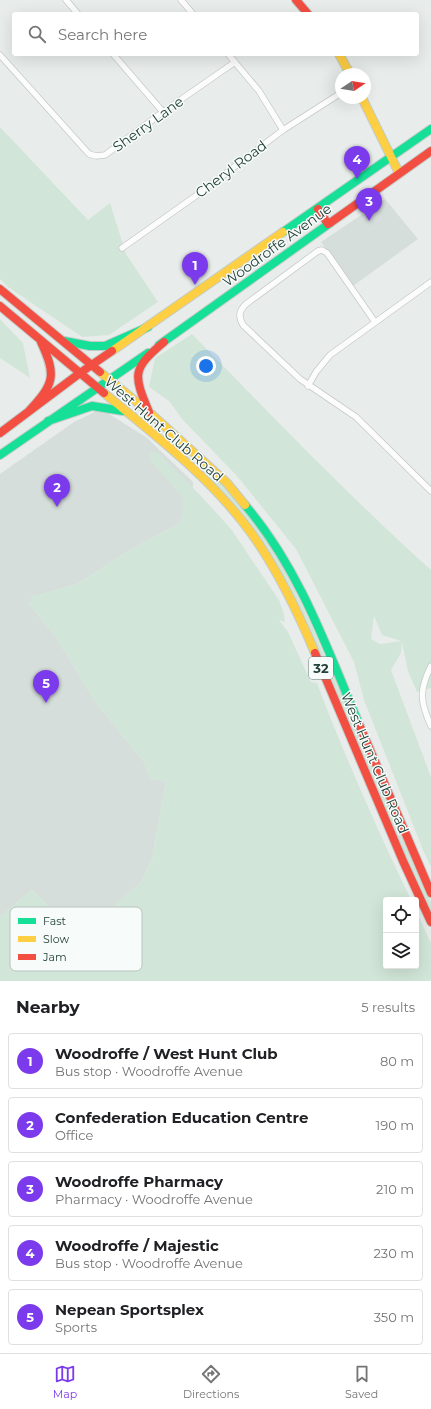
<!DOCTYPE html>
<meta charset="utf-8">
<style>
:root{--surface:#fff;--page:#f6f6f6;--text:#202124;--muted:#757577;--line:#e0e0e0;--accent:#7c3aed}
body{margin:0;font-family:Montserrat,sans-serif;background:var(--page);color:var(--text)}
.controls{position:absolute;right:12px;bottom:12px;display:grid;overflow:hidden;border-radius:4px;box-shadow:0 4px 16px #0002}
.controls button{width:36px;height:36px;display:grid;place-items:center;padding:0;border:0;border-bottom:1px solid var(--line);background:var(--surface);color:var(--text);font:20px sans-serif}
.compass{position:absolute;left:335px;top:68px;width:36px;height:36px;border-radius:50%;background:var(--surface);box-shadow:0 4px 16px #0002;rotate:78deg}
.you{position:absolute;left:206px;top:366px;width:14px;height:14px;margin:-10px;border:3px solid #fff;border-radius:50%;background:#1a73e8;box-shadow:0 0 0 6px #1a73e833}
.badge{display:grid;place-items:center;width:26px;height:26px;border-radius:50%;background:var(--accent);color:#fff;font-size:13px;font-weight:700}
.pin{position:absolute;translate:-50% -33px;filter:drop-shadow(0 1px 2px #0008)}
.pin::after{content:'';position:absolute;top:21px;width:14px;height:12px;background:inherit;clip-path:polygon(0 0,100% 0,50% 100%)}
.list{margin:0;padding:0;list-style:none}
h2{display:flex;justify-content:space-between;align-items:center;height:52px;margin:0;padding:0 16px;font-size:17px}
h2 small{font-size:13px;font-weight:400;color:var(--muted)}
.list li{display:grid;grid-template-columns:26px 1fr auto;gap:12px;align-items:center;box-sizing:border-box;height:56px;margin:0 8px 8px;padding:0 8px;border:1px solid var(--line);border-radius:4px}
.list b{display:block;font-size:15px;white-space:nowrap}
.list p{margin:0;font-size:13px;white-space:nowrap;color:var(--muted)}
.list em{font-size:13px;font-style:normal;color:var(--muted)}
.icon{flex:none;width:22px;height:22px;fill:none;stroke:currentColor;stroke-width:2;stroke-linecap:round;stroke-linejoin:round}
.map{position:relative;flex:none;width:431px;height:981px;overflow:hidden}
.search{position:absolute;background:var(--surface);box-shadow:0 4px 16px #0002;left:12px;right:12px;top:12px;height:44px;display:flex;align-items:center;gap:10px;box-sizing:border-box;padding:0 14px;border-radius:4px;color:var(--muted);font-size:15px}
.sheet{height:372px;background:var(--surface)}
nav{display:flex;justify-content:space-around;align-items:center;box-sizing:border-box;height:56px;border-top:1px solid var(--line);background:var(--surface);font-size:11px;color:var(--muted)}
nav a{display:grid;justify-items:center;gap:2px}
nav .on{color:var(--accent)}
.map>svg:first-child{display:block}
</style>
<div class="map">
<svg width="431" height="981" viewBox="0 0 431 981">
<rect width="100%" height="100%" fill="#e8edeb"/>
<path fill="#d6dedb" d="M 385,199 L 418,239 L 353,286 L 321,242 Z
M 101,409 L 146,437 L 193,482 L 191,515 L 184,509 L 180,523 L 130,550 L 77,584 L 32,597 L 32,601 L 29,604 L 56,637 L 94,700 L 144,762 L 151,780 L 157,779 L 166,782 L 152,859 L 142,881 L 81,938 L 32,890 L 0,917 L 0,474 L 74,422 Z"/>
<path fill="#d1e6d8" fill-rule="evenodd" d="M 0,127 L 88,220 L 110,203 L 126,254 L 158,302 L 109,335 L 82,337 L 8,287 L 0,279 Z
M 0,319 L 23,343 L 30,378 L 0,358 Z
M 192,334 C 270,414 348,495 431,570 L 431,688 L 417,692 L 408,671 L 402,643 L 401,653 L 391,670 L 431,777 L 431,867 L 423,850 L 364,700 L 354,662 L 296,549 L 237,476 L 182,419 L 169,401 L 149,387 L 155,358 ZM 374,616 L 382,635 L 401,641 L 380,644 L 371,639 Z
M 150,452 L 159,454 L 201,496 L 231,529 L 279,600 L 284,614 L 285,622 L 279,620 L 288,632 L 311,682 L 317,683 C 345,757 377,829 411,900 L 386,900 L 386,966 L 416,966 L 416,911 L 431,943 L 431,981 L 0,981 L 0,917 L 32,890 L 81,938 L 142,881 L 152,859 L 166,782 L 157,779 L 151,780 L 144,762 L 94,700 L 56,637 L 29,604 L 32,601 L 31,597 L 77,584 L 130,550 L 180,523 L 184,508 L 183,498 L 151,461 Z
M 201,468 C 217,477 229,491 240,505 C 283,558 307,612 332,674 L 328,674 C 308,630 290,583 263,543 C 245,517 221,494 200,469 Z
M 334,677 L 414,866 L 431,902 L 431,913 L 414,877 L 330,678 Z"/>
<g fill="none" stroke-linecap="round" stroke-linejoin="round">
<defs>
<path id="street" d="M 66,0 L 78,14
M 181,0 L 193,14
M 113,54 L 163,112
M 228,54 L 259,91 L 283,130
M 0,55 L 89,154 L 96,156 L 105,155 L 163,112 L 235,62
M 122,248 L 197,195 L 283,130 L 341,93
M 375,322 L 327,253 L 322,250 L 318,251 L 246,304 C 239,311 238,316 243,325 L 300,379 L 356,417 L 431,491
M 308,386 L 316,372 L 330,355 L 431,282
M 431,666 C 419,690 420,702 431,726"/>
<path id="fast" d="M 283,232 L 431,129
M 64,341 L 90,346 L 105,346 L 148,327
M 159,345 L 330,223
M 48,421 L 92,406 L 123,411
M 0,455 L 148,353
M 245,505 C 299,568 327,648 359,724"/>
<path id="slow" d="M 339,54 L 350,74
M 362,98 L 399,173
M 112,351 L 283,232
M 100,372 L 150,413 L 227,483 L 245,505
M 104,393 C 155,435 209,476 249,530 C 277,568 297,610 315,653"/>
<path id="jam" d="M 296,0 L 308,14
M 318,209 L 328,224
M 330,223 L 431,151
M 0,289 L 100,372
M 0,306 L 104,393
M 29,411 C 54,384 57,376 41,342
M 149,412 C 133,374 132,369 164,342
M 0,433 L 80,373 L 112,351
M 315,653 L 403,861 L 431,922
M 359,724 L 431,893"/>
</defs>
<use href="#street" stroke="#c5cac8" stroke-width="7"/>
<use href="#fast" stroke="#c3cbc8" stroke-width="10"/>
<use href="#slow" stroke="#c3cbc8" stroke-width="10"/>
<use href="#jam" stroke="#c3cbc8" stroke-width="10"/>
<use href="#street" stroke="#fcfcfc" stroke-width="5.5"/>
<use href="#fast" stroke="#16e098" stroke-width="8"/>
<use href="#slow" stroke="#ffcf43" stroke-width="8"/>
<use href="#jam" stroke="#f24e42" stroke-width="8"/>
</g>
<g text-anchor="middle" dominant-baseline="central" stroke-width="3" stroke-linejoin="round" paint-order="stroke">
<rect fill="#f7fbf9" stroke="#637a73" stroke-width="1" x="309" y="657" width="24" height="22" rx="3"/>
<g font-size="13" font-weight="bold" fill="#24423a">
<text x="321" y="668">32</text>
</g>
<g font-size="14" fill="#24423a" stroke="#f7fbf9">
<text transform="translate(148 124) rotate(-36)">Sherry Lane</text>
<text transform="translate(231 169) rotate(-37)">Cheryl Road</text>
<text transform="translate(277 245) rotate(-36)">Woodroffe Avenue</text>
<text transform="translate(164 429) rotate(41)">West Hunt Club Road</text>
<text transform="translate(375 763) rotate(67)">West Hunt Club Road</text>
</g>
</g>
<rect x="10" y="907" width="132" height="64" rx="6" fill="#f7fbf9" stroke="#b8c4c0" stroke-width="1"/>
<rect x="18" y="918" width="18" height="6" fill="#16e098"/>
<rect x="18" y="936" width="18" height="6" fill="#ffcf43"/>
<rect x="18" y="954" width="18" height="6" fill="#f24e42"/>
<g font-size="11" fill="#24423a">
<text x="43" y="925">Fast</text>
<text x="43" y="943">Slow</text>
<text x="43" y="961">Jam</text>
</g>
</svg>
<div class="controls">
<button><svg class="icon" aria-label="locate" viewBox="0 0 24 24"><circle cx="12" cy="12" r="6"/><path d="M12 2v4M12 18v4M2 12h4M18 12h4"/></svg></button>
<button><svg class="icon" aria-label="layers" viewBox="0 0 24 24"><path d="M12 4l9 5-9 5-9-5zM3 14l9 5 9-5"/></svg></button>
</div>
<svg class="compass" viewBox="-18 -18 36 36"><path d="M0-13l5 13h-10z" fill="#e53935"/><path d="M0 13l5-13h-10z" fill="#757577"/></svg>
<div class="you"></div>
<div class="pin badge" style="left:195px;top:285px">1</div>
<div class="pin badge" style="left:57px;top:507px">2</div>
<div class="pin badge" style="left:369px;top:221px">3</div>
<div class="pin badge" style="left:357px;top:179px">4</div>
<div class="pin badge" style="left:46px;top:703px">5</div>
<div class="search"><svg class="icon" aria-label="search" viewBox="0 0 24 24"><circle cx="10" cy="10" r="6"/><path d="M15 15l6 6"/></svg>Search here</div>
</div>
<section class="sheet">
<h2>Nearby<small>5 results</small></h2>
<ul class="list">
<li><span class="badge">1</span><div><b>Woodroffe / West Hunt Club</b><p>Bus stop · Woodroffe Avenue</p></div><em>80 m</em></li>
<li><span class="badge">2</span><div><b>Confederation Education Centre</b><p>Office</p></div><em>190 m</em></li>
<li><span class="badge">3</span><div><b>Woodroffe Pharmacy</b><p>Pharmacy · Woodroffe Avenue</p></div><em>210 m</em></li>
<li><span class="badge">4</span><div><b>Woodroffe / Majestic</b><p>Bus stop · Woodroffe Avenue</p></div><em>230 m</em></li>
<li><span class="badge">5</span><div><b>Nepean Sportsplex</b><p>Sports</p></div><em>350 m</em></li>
</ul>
</section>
<nav>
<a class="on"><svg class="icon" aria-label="map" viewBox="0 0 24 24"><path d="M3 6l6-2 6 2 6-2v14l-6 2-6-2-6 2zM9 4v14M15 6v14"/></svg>Map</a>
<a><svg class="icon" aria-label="directions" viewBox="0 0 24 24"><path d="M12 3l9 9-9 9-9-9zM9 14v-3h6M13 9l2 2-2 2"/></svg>Directions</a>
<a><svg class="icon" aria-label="saved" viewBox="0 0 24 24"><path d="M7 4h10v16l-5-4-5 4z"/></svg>Saved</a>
</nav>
